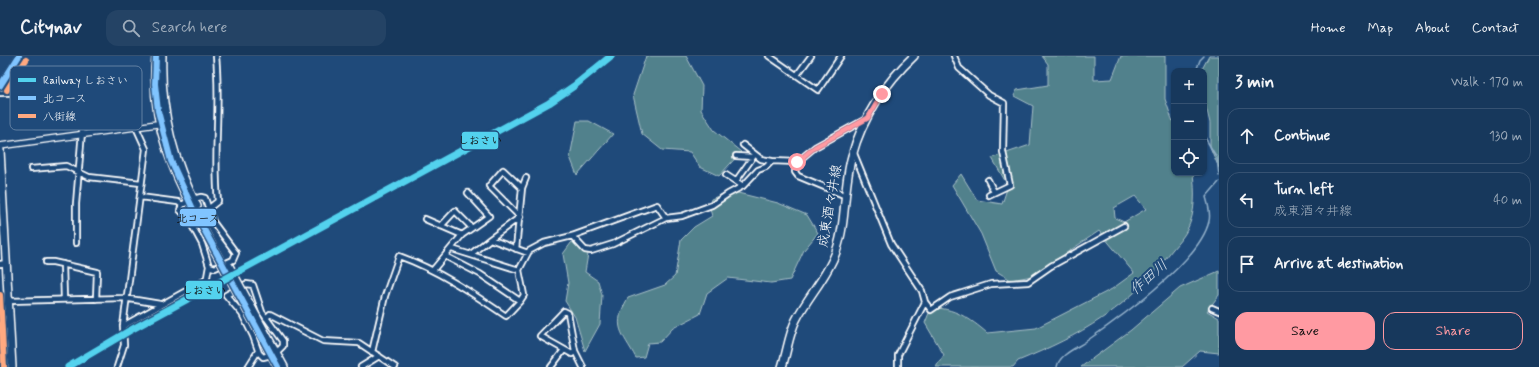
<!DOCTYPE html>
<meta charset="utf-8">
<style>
:root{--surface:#17385c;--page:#244365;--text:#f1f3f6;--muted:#9eacbb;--line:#365272;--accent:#ff9aa2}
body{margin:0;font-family:Mynerve,"Klee One",sans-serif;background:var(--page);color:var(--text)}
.controls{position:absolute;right:12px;top:12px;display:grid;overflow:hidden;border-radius:8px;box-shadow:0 1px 3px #0004}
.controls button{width:36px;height:36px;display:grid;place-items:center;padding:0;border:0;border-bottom:1px solid var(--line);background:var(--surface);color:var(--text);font:20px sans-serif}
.stop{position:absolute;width:12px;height:12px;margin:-9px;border:3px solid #ff9aa2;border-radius:50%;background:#fff}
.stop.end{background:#ff9aa2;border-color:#fff;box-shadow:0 1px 4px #0008}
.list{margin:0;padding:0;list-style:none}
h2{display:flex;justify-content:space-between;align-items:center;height:52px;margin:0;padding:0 16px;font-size:17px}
h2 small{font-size:13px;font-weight:400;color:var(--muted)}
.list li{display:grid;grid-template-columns:26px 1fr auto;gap:12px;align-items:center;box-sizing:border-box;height:56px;margin:0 8px 8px;padding:0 8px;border:1px solid var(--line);border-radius:12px}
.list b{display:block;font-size:15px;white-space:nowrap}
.list p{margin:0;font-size:13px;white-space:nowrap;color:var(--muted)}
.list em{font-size:13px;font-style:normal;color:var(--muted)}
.actions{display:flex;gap:8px;padding:12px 16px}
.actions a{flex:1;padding:9px 0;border:1px solid var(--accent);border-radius:12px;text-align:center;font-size:14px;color:var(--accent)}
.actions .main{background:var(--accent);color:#111}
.icon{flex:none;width:22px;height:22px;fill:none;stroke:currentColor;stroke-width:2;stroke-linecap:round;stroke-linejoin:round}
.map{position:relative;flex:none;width:1219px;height:311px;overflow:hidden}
header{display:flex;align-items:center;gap:24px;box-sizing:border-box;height:56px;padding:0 20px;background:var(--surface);border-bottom:1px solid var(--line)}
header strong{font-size:19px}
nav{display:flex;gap:22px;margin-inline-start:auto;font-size:14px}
.search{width:280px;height:36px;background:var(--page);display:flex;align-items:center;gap:10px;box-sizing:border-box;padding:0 14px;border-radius:12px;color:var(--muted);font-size:15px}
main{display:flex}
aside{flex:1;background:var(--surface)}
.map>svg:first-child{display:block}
</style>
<header>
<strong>Citynav</strong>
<div class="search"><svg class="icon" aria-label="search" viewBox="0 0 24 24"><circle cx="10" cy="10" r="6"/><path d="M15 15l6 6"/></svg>Search here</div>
<nav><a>Home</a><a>Map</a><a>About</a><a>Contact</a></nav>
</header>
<main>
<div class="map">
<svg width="1219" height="311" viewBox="0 0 1219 311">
<rect width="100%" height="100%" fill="#1f4a7a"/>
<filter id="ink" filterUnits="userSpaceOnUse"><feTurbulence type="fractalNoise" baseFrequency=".025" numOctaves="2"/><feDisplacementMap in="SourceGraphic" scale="8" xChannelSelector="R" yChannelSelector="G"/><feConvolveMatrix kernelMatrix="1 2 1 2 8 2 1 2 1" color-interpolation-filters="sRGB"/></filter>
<g filter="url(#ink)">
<path fill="#51818c" stroke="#a8c0c6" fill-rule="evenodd" d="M 646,0 L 686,0 L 702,30 L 701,54 L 714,74 L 741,96 L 719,120 L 700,111 L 690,96 L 662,94 L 642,78 L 633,39 Z
M 1042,0 L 1094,0 L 1094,24 L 1112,23 L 1121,0 L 1165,0 L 1165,43 L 1174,69 L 1174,117 L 1193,117 C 1195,136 1196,156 1187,174 C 1183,182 1175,190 1169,198 C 1128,253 1081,279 1018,305 L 1013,311 L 936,311 L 944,299 L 925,267 L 931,252 C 953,251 971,263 987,277 L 1036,272 L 1112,233 L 1134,217 L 1099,175 L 1032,220 L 1011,224 L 996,215 L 981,178 L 952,129 L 961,118 L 977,144 L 1002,148 L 1008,130 L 992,102 L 1030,89 L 1033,50 L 1014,40 L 1017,34 L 1048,29 L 1048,8 ZM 1135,140 L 1146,153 L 1124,166 L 1115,162 L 1114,152 Z
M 1209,0 L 1219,0 L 1219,112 L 1210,91 L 1210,67 L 1204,42 L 1204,15 L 1201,15 Z
M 577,65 L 589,65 L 613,78 L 577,119 L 570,101 Z
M 730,135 L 778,147 L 807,159 L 818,177 L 804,194 L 790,224 L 771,227 L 728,222 L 707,237 L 700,258 L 673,272 L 660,286 L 648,287 L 644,301 L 636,302 C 622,276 611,271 628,242 L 665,229 L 675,220 L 681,184 L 694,171 L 712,160 L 709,150 L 711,143 Z
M 574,183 L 588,198 L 585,216 L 598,225 L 602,239 L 600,268 L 585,295 L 575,261 L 565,245 L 568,227 L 563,198 Z
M 1219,215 L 1219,239 L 1207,255 L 1219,262 L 1219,297 L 1200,295 L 1182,311 L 1081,311 L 1131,274 L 1180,232 Z"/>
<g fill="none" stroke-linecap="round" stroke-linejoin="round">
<path stroke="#92b0ca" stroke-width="1.5" d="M 1196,15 L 1200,4 L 1204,0
M 1204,80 L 1217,102 L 1219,120
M 1057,311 C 1059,298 1079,291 1088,284 C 1121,261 1201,204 1209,165 C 1211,157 1208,148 1206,141 L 1219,126"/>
<defs>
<path id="minor" d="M 769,0 L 818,34 L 841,0
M 954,0 L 959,12 L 989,39 L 1004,47 L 1003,96 L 1010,129 L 989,139
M 797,19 L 811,0
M 0,37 L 75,35 L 75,50 L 84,51 L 76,148 L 76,187
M 743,89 L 761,103 L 772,105
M 853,95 L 891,188 L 922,235 L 925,246 L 931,254 L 950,241 L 991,228 L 1028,226 L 1051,210 L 1124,170
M 797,106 L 795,116 L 798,120 L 846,140
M 31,113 L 66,110 L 89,121 L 141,127
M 726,119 L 743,130
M 988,124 L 994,136
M 736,125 L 753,101 L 736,100
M 140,141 L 178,146 L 182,149
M 189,145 L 182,149 L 180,154 L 188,162 L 202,188 L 209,210 L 215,212 L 233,204 L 236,197 L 213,166 L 205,142 L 201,141 L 193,143
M 208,153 L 218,145 C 213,97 221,48 216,0
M 425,163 L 462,179
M 441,170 L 455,155 L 472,172
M 572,180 L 585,194 L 591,195 L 613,188 L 666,162 L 682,160 L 712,149 L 728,138 L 743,130 L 758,114 L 766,111 L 772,105 L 797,106 L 815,91 L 866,63
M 490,183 L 520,161 L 489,130 L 503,114 L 522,132
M 452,193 L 519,214 L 529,195 L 544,187 L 572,180 L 657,149 L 666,162
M 516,193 L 522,132 L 526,122
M 471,198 L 490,183 L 528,197
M 46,206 L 53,206 L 97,216 L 96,243
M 0,208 L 7,207
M 63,208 L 64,243
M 433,214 L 462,179 L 489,160 L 468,137
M 519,214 L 524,239 L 520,245
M 9,245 L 124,242 L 160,248
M 1212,252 L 1219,255
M 564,255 L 568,257 L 575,295 L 572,298 L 540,280 Z
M 0,258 L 10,257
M 266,262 L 270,258 L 323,285 L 359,287 L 395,311
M 123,270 L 204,225 L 207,221 L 209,210
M 0,271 L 10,270
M 575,295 L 583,311
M 372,296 L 385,240 L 399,200 C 438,214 472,237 506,260 L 520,245 L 480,218 L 445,200
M 271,299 L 263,301 L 259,297 L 253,280 L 242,258 L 226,239 L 246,228 L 253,229 L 262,256 L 283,285 L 283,290 L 276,297
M 117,311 L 124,289 L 123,270 L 146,93 L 136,71
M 248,311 L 258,295
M 361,311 L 379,300
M 551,311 L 564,294
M 898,311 L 898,299 L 925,246"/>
<path id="tertiary" d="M 0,30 L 19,0
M 0,90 L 164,67"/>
<path id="primary" d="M 156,0 C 148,77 181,130 215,195
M 162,0 C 160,54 172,102 197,150
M 0,94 L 12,311
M 273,291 L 284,311
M 268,293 L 278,311
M 782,311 C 787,296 789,278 796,264 C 808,240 827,221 836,196 C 847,165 843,131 852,100 C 862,62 886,26 914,0"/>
</defs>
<use href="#minor" stroke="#fff" stroke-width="8"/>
<use href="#tertiary" stroke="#fff" stroke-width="8"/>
<use href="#primary" stroke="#fff" stroke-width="10"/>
<use href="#minor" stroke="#1f4a7a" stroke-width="4.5"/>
<use href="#tertiary" stroke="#1f4a7a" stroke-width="5.5"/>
<use href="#primary" stroke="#1f4a7a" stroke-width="7"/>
<defs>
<path id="primary-bridge" d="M 215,195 L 268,293
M 229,210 L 273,291"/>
</defs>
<use href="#primary-bridge" stroke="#fff" stroke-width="10" stroke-linecap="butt"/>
<use href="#primary-bridge" stroke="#1f4a7a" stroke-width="7"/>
<defs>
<path id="bus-1" d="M 156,0 L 155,28 L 158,55 L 171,105 L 193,153 L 278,311
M 0,30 L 19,0"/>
<path id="bus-2" d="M 7,34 L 26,4
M 0,239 L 4,311"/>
</defs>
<use href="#bus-1" stroke="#1f4a7a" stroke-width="9"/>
<use href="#bus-2" stroke="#1f4a7a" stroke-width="9"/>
<use href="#bus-1" stroke="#80c4ff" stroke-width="6"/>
<use href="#bus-2" stroke="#ffa980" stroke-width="6"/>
<defs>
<path id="rail-1" d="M 68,311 L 129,275 L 549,47 L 574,30 L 611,0"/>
</defs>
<use href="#rail-1" stroke="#1f4a7a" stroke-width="10"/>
<use href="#rail-1" stroke="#53d2ee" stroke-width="7"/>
</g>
</g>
<g fill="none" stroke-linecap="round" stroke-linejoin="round" filter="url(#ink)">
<path stroke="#ff9aa2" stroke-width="5" d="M 797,106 L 815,91 L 868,62 L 882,38"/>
</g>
<g text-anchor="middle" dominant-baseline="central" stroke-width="4" stroke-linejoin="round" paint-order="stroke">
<g font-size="14" fill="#fff" stroke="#1f4a7a">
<text transform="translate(830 150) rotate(-80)">成東酒々井線</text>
</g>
<g font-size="15" font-style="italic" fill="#d2dee9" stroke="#1f4a7a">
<text transform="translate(1149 222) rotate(-41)">作田川</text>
</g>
</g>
<rect x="10" y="10" width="132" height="64" rx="6" fill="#1f4a7a" stroke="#6280a2" stroke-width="1"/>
<rect x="18" y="22" width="18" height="4" fill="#53d2ee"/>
<rect x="18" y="40" width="18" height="4" fill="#80c4ff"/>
<rect x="18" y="58" width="18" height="4" fill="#ffa980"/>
<g font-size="11" fill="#fff">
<text x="43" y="28">Railway しおさい</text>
<text x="43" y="46">北コース</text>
<text x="43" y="64">八街線</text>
</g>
<g stroke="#1f4a7a" stroke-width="1.5">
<rect x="461" y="75" width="38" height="19" rx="4" fill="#53d2ee"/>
<rect x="179" y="152" width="38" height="19" rx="4" fill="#80c4ff"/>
<rect x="185" y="224" width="38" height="20" rx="4" fill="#53d2ee"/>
</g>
<g font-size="11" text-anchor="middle" font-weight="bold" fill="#111">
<text x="480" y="88">しおさい</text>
<text x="198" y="166">北コース</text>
<text x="204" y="238">しおさい</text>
</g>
</svg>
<div class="controls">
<button>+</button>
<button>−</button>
<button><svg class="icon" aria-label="locate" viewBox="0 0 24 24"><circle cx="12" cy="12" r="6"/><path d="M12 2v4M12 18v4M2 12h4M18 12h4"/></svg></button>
</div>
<div class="stop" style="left:797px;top:106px"></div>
<div class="stop end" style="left:882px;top:38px"></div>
</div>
<aside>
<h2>3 min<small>Walk · 170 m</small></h2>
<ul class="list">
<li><svg class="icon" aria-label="ahead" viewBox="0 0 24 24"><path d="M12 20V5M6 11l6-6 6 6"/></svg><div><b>Continue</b></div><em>130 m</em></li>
<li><svg class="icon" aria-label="left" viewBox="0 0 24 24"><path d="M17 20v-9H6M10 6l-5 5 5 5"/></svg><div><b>Turn left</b><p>成東酒々井線</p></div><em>40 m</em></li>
<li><svg class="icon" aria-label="arrive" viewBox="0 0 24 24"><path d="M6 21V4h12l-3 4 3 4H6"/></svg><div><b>Arrive at destination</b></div></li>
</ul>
<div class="actions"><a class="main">Save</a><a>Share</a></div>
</aside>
</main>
